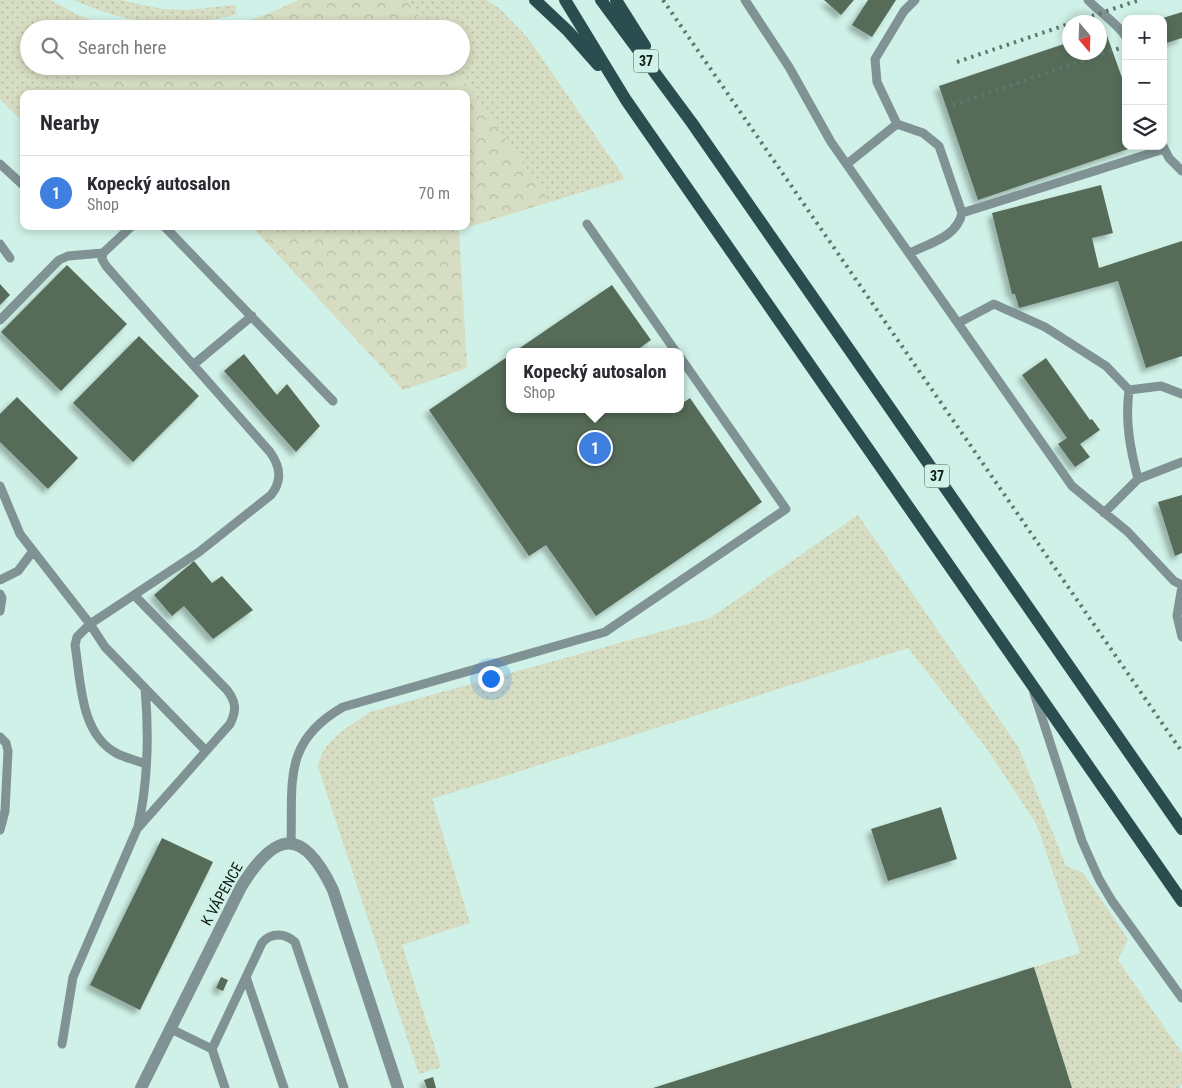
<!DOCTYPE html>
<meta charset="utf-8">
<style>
:root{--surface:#fff;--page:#f7f7f7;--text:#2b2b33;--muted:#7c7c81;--line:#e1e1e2;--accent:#db2777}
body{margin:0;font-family:"Roboto Condensed",sans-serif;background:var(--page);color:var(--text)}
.controls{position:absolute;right:15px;top:15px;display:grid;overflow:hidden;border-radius:10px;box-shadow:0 2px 8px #0003}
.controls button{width:45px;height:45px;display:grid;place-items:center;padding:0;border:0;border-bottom:1px solid var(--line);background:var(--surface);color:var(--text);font:25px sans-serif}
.compass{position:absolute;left:1062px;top:15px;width:45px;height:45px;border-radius:50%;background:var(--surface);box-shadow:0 2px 8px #0003;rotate:161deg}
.you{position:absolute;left:490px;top:678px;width:18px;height:18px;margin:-12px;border:4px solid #fff;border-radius:50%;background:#1a73e8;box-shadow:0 0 0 8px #1a73e833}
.badge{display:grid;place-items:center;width:32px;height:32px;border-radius:50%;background:var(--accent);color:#fff;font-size:16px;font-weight:700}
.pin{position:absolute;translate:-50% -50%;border:2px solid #fff;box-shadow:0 1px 5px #0006}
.popup{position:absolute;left:506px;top:348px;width:178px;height:65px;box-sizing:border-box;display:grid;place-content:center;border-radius:10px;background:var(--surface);filter:drop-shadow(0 1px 4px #0005);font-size:16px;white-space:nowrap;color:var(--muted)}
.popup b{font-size:19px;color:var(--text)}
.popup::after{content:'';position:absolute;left:50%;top:100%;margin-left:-10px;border:10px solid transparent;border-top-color:var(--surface)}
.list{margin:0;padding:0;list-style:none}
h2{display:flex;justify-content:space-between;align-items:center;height:65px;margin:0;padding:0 20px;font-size:21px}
h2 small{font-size:16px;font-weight:400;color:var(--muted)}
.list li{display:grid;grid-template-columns:32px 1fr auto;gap:15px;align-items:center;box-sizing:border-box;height:75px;padding:0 20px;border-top:1px solid var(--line)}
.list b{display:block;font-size:19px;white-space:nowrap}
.list p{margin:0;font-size:16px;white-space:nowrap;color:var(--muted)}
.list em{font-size:16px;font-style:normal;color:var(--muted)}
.icon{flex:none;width:28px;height:28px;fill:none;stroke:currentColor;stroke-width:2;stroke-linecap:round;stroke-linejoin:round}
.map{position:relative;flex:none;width:1182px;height:1088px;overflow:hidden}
.search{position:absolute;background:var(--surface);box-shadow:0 2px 8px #0003;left:20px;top:20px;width:450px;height:55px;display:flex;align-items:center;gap:12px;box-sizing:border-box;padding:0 18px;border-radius:28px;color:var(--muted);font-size:19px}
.panel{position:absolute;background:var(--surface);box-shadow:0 2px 8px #0003;left:20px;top:90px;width:450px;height:140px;border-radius:10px}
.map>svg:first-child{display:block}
</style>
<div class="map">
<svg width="1182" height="1088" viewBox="0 0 1182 1088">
<defs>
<pattern id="grass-dots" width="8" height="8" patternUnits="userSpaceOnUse" patternTransform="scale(1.25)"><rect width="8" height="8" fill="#d6ddc2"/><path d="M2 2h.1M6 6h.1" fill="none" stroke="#b6bda6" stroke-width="1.8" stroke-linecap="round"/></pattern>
<pattern id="forest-crowns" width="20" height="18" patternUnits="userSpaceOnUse" patternTransform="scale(1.25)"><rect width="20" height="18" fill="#d6ddc2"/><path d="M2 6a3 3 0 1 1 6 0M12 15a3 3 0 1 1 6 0" fill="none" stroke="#b6bda6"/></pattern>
<filter id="shadow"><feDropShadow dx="-4.5" dy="4.5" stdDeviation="2.5" flood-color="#0004"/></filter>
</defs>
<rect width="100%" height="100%" fill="#cff1e7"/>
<path fill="url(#grass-dots)" d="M 0,0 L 50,0 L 78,15 L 117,29 L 29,29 L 29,66 L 90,66 L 65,94 L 24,94 L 24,123 L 0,99 Z
M 74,0 L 120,0 L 162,9 L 187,10 L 235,5 L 237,14 C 181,30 127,25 74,0 Z
M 407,0 L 486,0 L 499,8 L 528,38 L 625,179 L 550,202 L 454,66 L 461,66 L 461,29 L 428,29 Z
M 858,515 L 1019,748 L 1066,866 L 1083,873 L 1128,939 L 1118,960 L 1182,1053 L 1182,1084 L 1179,1088 L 1072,1088 L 1034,967 L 1080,953 L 1037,825 L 987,749 L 908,648 L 432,799 L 470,923 L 402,945 L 441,1067 L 419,1074 L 318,767 C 321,741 350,726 370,712 L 710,618 Z"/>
<path fill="url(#forest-crowns)" d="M 299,0 L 407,0 L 428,29 L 222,29 L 267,14 Z
M 90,66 L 454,66 L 550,202 L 459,230 L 467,368 L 403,390 L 251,226 L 466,226 L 466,94 L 65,94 Z"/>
<path fill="#576c59" filter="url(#shadow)" d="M 824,0 L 854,0 L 841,15 Z
M 868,0 L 896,0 L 872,37 L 852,25 Z
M 1182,12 L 1182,38 L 1163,44 L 1163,18 Z
M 1105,30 L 1126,89 L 1126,146 L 1134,147 L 978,200 L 939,86 L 1070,42 L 1070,52 L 1100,52 L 1100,32 Z
M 1101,185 L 1113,233 L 1092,238 L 1099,268 L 1182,241 L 1182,356 L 1146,368 L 1118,281 L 1019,308 L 1015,294 L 1012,294 L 992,213 Z
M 67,265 L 127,324 L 61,391 L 1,332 Z
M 0,284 L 10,295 L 0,305 Z
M 612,285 L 651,340 L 634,352 L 514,352 Z
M 139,336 L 199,396 L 133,462 L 73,403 Z
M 244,354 L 277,395 L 287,384 L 320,426 L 296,452 L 224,371 Z
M 510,355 L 510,409 L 672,410 L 680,409 L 680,405 L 690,398 L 762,502 L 596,616 L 546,545 L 529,556 L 429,410 Z
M 1046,358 L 1090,420 L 1092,419 L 1100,430 L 1080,444 L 1090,457 L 1075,467 L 1058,444 L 1067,438 L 1022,375 Z
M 17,397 L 78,458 L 48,489 L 0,442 L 0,414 Z
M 1182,495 L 1182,553 L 1175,556 L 1158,502 Z
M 194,561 L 212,583 L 222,576 L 253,610 L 213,639 L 184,606 L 172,616 L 154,595 Z
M 941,807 L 957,859 L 888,881 L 871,829 Z
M 162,838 L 213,862 L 140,1010 L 90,985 Z
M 1034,967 L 1072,1088 L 653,1088 Z
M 221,977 L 228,980 L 223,991 L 216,988 Z
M 433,1077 L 436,1088 L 427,1088 L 424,1080 Z"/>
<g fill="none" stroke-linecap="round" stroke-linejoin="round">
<path stroke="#809294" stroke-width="9" d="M 745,0 L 789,67 L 831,142 L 1072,486 L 1128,532 L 1174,581 L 1182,585
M 1088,0 C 1100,13 1116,22 1126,37
M 1163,146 L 1169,158 L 1182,171
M 0,164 L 24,186
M 847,164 L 897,124
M 962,213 L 1164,149
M 587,224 L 676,352
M 132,226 L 103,253 L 102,259 L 106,266 L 270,452 C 280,466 283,480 271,495 L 199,552 L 90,624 L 105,647 L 206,751
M 164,226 L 333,401
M 0,244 L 10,258
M 910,253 C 930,243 957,237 962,213 L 939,146 L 923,133 L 897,124 L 877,82 L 875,59 L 904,11 L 915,0
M 0,320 L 59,260 L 68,256 L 103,253
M 960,322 L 994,304 L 1045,327 L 1106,366 L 1129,390 L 1161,386 L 1182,394
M 193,365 L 252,316
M 1129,390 C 1125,422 1130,448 1138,479
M 0,486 L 20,534 L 90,624 L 77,637 L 75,645 C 81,682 80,733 116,753 C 125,758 136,760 146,764
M 1104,513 L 1138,479 L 1182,462
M 0,580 L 18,571 L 33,551
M 1182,586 L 1177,616 L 1182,637
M 0,594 L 2,598 L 0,611
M 1034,693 L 1082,841 L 1099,879 L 1112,901 L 1182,998
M 0,737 L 6,743 L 8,751 L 5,811 L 0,830
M 138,827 C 148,782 149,733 145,688
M 291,843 C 293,782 282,742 343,707 L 605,632 L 786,509 L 680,357
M 246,977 L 284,1088
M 171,1029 L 212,1049
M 62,1044 L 73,977 L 137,829 L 230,724 C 237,710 236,702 227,690 L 134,595
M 225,1088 L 212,1049 L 262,943 C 271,932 285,933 295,942 L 344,1088"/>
<path stroke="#809294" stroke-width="12" d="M 141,1088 L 241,887 C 276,830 303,827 333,890 L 398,1088"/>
<path stroke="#2a4d50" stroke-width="12" d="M 535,0 L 568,31 L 598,65
M 565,0 L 626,100 L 1182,901
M 601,0 L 692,123 L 1182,829
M 616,0 L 645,46"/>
<path stroke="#607670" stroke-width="4" stroke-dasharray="2.5 5" stroke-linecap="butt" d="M 663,0 L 1182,752
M 957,62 L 1139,0
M 953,105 L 1126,46"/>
</g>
<g text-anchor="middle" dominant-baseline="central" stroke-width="4" stroke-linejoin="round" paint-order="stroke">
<g fill="#cff1e7" stroke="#495b56" stroke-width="1">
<rect x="633.5" y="49.5" width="25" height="23" rx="4"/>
<rect x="924.5" y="464.5" width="25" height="23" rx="4"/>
</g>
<g font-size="14" font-weight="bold" fill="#0f1b18">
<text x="646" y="61">37</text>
<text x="937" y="476">37</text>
</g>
<g font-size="15" fill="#0f1b18" stroke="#cff1e7">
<text transform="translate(222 894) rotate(-61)">K VÁPENCE</text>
</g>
</g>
</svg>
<div class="controls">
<button>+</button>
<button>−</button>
<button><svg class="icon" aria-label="layers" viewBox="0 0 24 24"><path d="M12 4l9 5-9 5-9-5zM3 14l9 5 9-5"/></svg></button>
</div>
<svg class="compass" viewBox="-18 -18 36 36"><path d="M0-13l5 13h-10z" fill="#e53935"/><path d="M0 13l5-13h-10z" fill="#7c7c81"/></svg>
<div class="you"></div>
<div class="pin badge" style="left:595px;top:448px;background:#3f7fe0">1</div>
<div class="popup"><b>Kopecký autosalon</b>Shop</div>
<div class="search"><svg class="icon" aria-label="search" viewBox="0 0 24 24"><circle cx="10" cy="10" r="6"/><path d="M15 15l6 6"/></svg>Search here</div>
<section class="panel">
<h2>Nearby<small></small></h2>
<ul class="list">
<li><span class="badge" style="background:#3f7fe0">1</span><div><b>Kopecký autosalon</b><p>Shop</p></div><em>70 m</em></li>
</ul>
</section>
</div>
